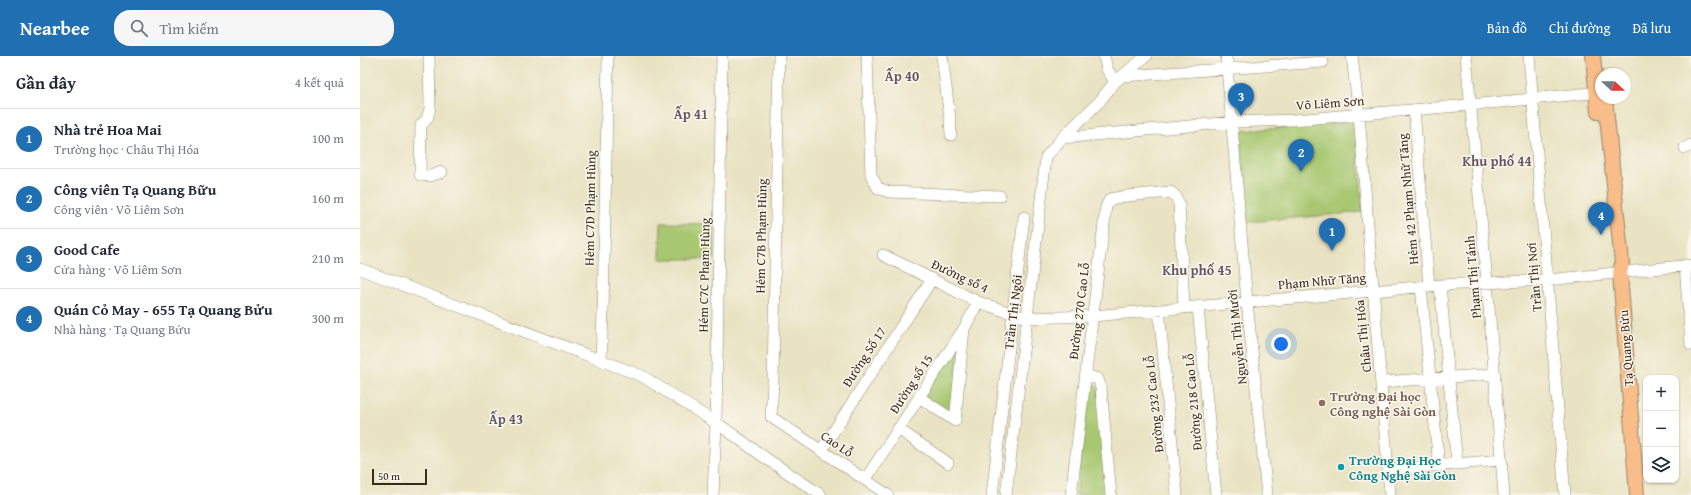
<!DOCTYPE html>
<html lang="vi">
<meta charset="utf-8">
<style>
:root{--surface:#fff;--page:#f6f6f7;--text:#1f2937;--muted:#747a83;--line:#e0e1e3;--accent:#1f6fb2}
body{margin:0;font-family:"Gentium Book Plus",serif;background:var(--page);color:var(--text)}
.controls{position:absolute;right:12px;bottom:12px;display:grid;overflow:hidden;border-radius:8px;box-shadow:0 1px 3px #0004}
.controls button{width:36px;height:36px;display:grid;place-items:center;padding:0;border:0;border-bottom:1px solid var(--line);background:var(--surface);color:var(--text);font:20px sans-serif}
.compass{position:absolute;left:1235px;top:12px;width:36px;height:36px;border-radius:50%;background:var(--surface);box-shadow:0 1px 3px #0004;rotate:112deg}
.scale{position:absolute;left:12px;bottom:10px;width:55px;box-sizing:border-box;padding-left:4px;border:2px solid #3b2a1e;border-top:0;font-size:11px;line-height:14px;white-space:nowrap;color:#3b2a1e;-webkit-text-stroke:3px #fbf7ec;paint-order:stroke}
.you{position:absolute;left:921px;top:288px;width:14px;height:14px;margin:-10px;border:3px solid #fff;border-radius:50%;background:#1a73e8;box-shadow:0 0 0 6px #1a73e833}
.badge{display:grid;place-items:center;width:26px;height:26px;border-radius:50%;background:var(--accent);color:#fff;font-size:13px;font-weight:700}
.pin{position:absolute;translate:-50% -33px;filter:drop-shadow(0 1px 2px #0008)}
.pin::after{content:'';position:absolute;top:21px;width:14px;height:12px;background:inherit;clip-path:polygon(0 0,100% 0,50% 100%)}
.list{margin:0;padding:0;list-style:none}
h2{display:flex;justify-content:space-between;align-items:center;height:52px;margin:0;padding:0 16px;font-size:17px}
h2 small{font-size:13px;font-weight:400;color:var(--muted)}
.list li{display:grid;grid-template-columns:26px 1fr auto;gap:12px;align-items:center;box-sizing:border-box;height:60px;padding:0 16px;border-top:1px solid var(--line)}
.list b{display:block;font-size:15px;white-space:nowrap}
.list p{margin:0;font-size:13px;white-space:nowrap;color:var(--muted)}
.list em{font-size:13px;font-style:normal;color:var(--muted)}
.icon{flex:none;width:22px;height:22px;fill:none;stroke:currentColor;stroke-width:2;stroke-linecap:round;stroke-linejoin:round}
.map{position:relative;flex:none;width:1331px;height:439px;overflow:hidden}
header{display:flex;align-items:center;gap:24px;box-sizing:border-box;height:56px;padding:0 20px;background:var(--accent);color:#fff}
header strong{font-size:19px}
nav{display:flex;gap:22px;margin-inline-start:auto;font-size:14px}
.search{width:280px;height:36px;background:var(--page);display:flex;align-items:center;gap:10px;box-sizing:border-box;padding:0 14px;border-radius:16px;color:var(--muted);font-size:15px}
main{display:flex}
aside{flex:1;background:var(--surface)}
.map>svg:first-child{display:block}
</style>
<header>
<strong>Nearbee</strong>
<div class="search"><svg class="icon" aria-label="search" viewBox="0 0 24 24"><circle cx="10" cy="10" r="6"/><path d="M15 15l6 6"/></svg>Tìm kiếm</div>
<nav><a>Bản đồ</a><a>Chỉ đường</a><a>Đã lưu</a></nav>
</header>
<main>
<aside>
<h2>Gần đây<small>4 kết quả</small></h2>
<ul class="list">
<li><span class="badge">1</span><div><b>Nhà trẻ Hoa Mai</b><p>Trường học · Châu Thị Hóa</p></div><em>100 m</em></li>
<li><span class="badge">2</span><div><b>Công viên Tạ Quang Bữu</b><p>Công viên · Võ Liêm Sơn</p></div><em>160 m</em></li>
<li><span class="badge">3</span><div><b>Good Cafe</b><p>Cửa hàng · Võ Liêm Sơn</p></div><em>210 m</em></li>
<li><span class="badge">4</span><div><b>Quán Cỏ May - 655 Tạ Quang Bửu</b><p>Nhà hàng · Tạ Quang Bửu</p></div><em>300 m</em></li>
</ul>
</aside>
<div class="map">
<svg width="1331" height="439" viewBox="0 0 1331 439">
<rect width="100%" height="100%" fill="#fbf7ec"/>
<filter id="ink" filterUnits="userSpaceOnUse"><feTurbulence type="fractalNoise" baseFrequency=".025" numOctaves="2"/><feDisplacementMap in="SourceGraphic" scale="8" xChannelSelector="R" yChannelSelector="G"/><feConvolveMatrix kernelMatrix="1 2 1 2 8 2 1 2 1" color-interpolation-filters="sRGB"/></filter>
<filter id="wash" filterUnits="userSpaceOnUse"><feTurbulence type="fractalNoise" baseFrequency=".012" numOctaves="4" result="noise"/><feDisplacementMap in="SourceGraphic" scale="16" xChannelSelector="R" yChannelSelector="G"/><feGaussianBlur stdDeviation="0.9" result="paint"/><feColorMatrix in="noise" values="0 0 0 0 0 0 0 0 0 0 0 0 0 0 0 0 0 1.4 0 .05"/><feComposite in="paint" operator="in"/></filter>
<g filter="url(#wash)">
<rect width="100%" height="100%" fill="#e9e3c3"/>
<path fill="#a7c76f" stroke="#717846" d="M 996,66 L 1003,156 L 887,166 L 880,75 Z
M 301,167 L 354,168 L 354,203 L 300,203 Z
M 599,287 L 594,363 L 563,341 Z
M 731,329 L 735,329 L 738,333 L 749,439 L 716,439 L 729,331 Z"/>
</g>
<g filter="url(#ink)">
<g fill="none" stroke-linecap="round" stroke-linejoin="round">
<defs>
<path id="minor" d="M 69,0 L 70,52 L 67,63 L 61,69 L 60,119 L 70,120 L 82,116
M 419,0 L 413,325 L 411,361 L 528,439
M 507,0 L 511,119 L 518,132 L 529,136 L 640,140
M 582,0 L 590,63 L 591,79
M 744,0 L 747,13 L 755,26
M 866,0 L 887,246 L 907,439
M 992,0 L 999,59 L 1030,439
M 1106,0 L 1127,226 L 1144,439
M 1169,0 L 1205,439
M 763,20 L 963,6
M 1054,54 L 1069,230
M 702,82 L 872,66 L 933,64 L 1110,49 L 1241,36
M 1325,92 L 1331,89
M 523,199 L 618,246 L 666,262 L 733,260 L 1080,229 L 1188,224 L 1331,209
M 1325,209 L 1331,289
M 0,213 L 282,320 L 361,370 L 407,403 L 461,439
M 1080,229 L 1097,408
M 1061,231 L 1079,410
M 838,251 L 856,439
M 799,254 L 817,439
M 241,305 L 243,256 L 248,0
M 726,319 L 738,323 L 741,332 L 751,439
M 1022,326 L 1135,318
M 559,341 L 595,365 L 604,273
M 538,373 L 588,407
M 461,395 L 572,223
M 1028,414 L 1141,404
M 505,424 L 605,271 L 618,246
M 353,439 L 356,367 L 362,0
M 632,439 L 664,161
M 646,439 L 686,101 L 702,82 L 739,46 L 755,26 L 786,0
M 711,439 L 746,151 L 750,143 L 766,140 L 811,136 L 816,141 L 819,148 L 824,252"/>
<path id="major" d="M 1233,0 L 1238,56
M 1245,42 L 1262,207 L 1260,217 L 1277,439"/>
</defs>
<use href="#minor" stroke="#928670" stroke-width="12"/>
<use href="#major" stroke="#928670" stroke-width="16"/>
<use href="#minor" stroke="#fff" stroke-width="11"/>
<use href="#major" stroke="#f8bd88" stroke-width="14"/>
</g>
</g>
<circle fill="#8d6e63" stroke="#fbf7ec" stroke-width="1.5" cx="962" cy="347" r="4"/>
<circle fill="#0f9aa8" stroke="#fbf7ec" stroke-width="1.5" cx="981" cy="411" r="4"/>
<g text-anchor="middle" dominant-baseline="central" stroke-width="3" stroke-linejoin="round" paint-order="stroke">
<g font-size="13" fill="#3b2a1e" stroke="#fbf7ec">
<text transform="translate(970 47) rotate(-4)">Võ Liêm Sơn</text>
<text transform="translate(1048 143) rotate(-95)">Hẻm 42 Phạm Nhữ Tăng</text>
<text transform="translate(230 152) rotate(-89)">Hẻm C7D Phạm Hùng</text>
<text transform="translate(401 180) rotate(-89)">Hẻm C7B Phạm Hùng</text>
<text transform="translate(344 219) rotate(-89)">Hẻm C7C Phạm Hùng</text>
<text transform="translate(600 220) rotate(25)">Đường số 4</text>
<text transform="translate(1113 221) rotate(-95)">Phạm Thị Tánh</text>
<text transform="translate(1174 221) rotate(-95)">Trần Thị Nơi</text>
<text transform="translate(962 225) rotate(-5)">Phạm Nhữ Tăng</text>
<text transform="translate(719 255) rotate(-83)">Đường 270 Cao Lỗ</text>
<text transform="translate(653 256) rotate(-83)">Trần Thị Ngôi</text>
<text transform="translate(1003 280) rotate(-96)">Châu Thị Hóa</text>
<text transform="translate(877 281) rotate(-96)">Nguyễn Thị Mười</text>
<text transform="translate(1266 292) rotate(-94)">Tạ Quang Bửu</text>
<text transform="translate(504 301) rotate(-57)">Đường Số 17</text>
<text transform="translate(551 328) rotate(-57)">Đường số 15</text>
<text transform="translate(833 346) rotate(-95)">Đường 218 Cao Lỗ</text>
<text transform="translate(794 348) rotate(-96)">Đường 232 Cao Lỗ</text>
<text transform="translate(477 388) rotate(34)">Cao Lỗ</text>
</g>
<g font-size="13" font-weight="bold" fill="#785e54" stroke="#fbf7ec" text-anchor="start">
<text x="970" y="340">Trường Đại học<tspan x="970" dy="15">Công nghệ Sài Gòn</tspan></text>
</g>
<g font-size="13" font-weight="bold" fill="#0d838f" stroke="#fbf7ec" text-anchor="start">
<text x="989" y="404">Trường Đại Học<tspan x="989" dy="15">Công Nghệ Sài Gòn</tspan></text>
</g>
<g font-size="14" font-weight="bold" fill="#675765" stroke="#fbf7ec">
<text x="542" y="20">Ấp 40</text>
<text x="331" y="58">Ấp 41</text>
<text x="1137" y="105">Khu phố 44</text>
<text x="837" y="214">Khu phố 45</text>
<text x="146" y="363">Ấp 43</text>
</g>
</g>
</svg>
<div class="controls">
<button>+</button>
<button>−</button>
<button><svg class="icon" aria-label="layers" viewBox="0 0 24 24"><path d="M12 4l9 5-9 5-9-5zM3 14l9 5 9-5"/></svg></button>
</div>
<svg class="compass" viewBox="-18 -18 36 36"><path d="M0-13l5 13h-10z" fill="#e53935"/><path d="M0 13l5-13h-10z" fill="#747a83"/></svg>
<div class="scale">50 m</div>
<div class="you"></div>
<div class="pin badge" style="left:972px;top:195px">1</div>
<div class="pin badge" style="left:941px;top:116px">2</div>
<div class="pin badge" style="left:881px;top:60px">3</div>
<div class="pin badge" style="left:1241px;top:179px">4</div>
</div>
</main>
